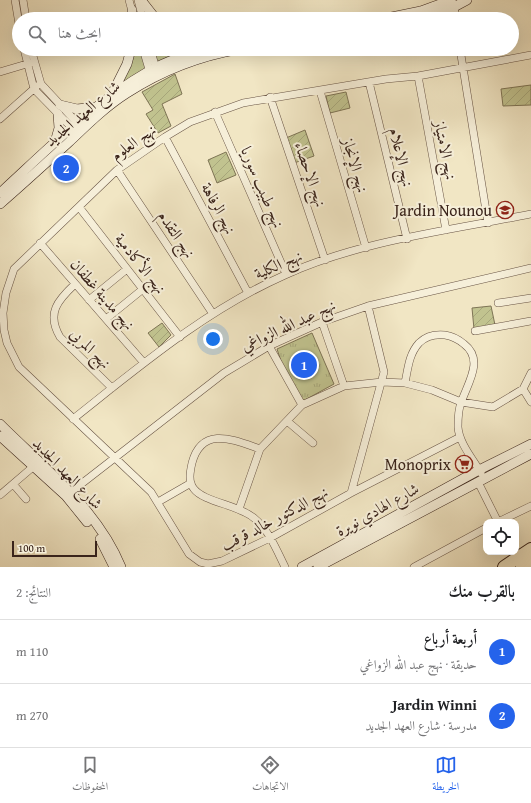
<!DOCTYPE html>
<html lang="ar">
<meta charset="utf-8">
<style>
:root{--surface:#fff;--page:#f2f2f2;--text:#202124;--muted:#757577;--line:#e0e0e0;--accent:#2563eb}
body{margin:0;font-family:"Gentium Book Plus",Amiri,serif;background:var(--page);color:var(--text);direction:rtl}
.controls{position:absolute;right:12px;bottom:12px;display:grid;overflow:hidden;border-radius:8px;box-shadow:0 4px 16px #0002}
.controls button{width:36px;height:36px;display:grid;place-items:center;padding:0;border:0;border-bottom:1px solid var(--line);background:var(--surface);color:var(--text);font:20px sans-serif}
.scale{position:absolute;left:12px;bottom:10px;width:85px;box-sizing:border-box;padding-left:4px;border:2px solid #3a241b;border-top:0;font-size:11px;line-height:14px;white-space:nowrap;color:#3a241b;-webkit-text-stroke:3px #f6efd9;paint-order:stroke}
.you{position:absolute;left:213px;top:339px;width:14px;height:14px;margin:-10px;border:3px solid #fff;border-radius:50%;background:#1a73e8;box-shadow:0 0 0 6px #1a73e833}
.badge{display:grid;place-items:center;width:26px;height:26px;border-radius:50%;background:var(--accent);color:#fff;font-size:13px;font-weight:700}
.pin{position:absolute;translate:-50% -50%;border:2px solid #fff;box-shadow:0 1px 4px #0006}
.list{margin:0;padding:0;list-style:none}
h2{display:flex;justify-content:space-between;align-items:center;height:52px;margin:0;padding:0 16px;font-size:17px}
h2 small{font-size:13px;font-weight:400;color:var(--muted)}
.list li{display:grid;grid-template-columns:26px 1fr auto;gap:12px;align-items:center;box-sizing:border-box;height:64px;padding:0 16px;border-top:1px solid var(--line)}
.list b{display:block;font-size:15px;white-space:nowrap}
.list p{margin:0;font-size:13px;white-space:nowrap;color:var(--muted)}
.list em{font-size:13px;font-style:normal;color:var(--muted)}
.icon{flex:none;width:22px;height:22px;fill:none;stroke:currentColor;stroke-width:2;stroke-linecap:round;stroke-linejoin:round}
.map{position:relative;flex:none;width:531px;height:567px;overflow:hidden;direction:ltr}
.search{position:absolute;background:var(--surface);box-shadow:0 4px 16px #0002;left:12px;right:12px;top:12px;height:44px;display:flex;align-items:center;gap:10px;box-sizing:border-box;padding:0 14px;border-radius:22px;color:var(--muted);font-size:15px}
.sheet{height:180px;background:var(--surface)}
nav{display:flex;justify-content:space-around;align-items:center;box-sizing:border-box;height:56px;border-top:1px solid var(--line);background:var(--surface);font-size:11px;color:var(--muted)}
nav a{display:grid;justify-items:center;gap:2px}
nav .on{color:var(--accent)}
.map>svg:first-child{display:block}
</style>
<div class="map">
<svg width="531" height="567" viewBox="0 0 531 567">
<defs>
<pattern id="park-tufts" width="24" height="20" patternUnits="userSpaceOnUse"><rect width="24" height="20" fill="#c1c38f"/><path d="M3 7l-1-3M5 7V3M7 7l1-3M15 17l-1-3M17 17v-4M19 17l1-3" fill="none" stroke="#a7a77b"/></pattern>
<pattern id="garden-furrows" width="10" height="10" patternUnits="userSpaceOnUse"><rect width="10" height="10" fill="#c1c38f"/><path d="M-1 1l2-2M0 10L10 0M9 11l2-2" fill="none" stroke="#a7a77b"/></pattern>
</defs>
<rect width="100%" height="100%" fill="#f1e6c4"/>
<filter id="stains"><feTurbulence type="fractalNoise" baseFrequency=".005" numOctaves="4"/><feColorMatrix values="0 0 0 0 .2 0 0 0 0 .09 0 0 0 0 .02 0 0 0 .5 -.17"/></filter>
<radialGradient id="worn" r=".72"><stop offset=".6" stop-color="#630" stop-opacity="0"/><stop offset="1" stop-color="#630" stop-opacity=".3"/></radialGradient>
<path fill="#c1c38f" stroke="#7e7455" d="M 133,49 L 191,49 L 118,88 Z"/>
<path fill="url(#park-tufts)" stroke="#7e7455" d="M 312,333 L 334,384 L 303,401 L 283,367 L 277,349 Z"/>
<path fill="url(#garden-furrows)" stroke="#7e7455" d="M 175,74 L 182,94 L 162,104 L 171,126 L 158,133 L 146,114 L 153,110 L 142,92 Z
M 531,85 L 531,105 L 503,106 L 501,89 Z
M 346,92 L 350,108 L 330,113 L 326,96 Z
M 305,130 L 314,156 L 294,163 L 286,138 Z
M 226,152 L 236,175 L 217,183 L 208,160 Z
M 491,306 L 495,325 L 474,329 L 472,308 Z
M 162,323 L 171,335 L 159,347 L 148,333 Z"/>
<g fill="none" stroke-linecap="round" stroke-linejoin="round">
<defs>
<path id="street" d="M 15,0 L 19,24
M 23,0 L 26,19
M 129,0 L 133,15
M 138,0 L 143,19
M 453,3 L 456,19
M 24,49 L 34,89 L 75,131
M 31,49 L 41,84 L 80,126
M 143,49 L 151,76
M 150,49 L 157,71
M 460,49 L 488,223
M 0,72 L 30,63
M 418,76 L 446,230
M 369,82 L 407,239
M 320,91 L 366,248
M 270,97 L 325,260
M 215,112 L 286,274
M 0,119 L 37,86
M 165,137 L 248,293
M 117,170 L 213,314
M 79,207 L 180,337
M 40,243 L 144,363
M 75,284 C 58,300 46,313 60,337 L 112,388
M 89,300 L 127,269
M 498,303 L 531,298
M 106,319 L 143,289
M 322,322 L 344,386
M 475,331 L 531,321
M 269,346 L 302,405
M 405,383 C 408,368 409,354 419,343 C 426,336 435,334 445,335 C 452,336 458,339 464,344 C 485,360 467,384 461,403 C 458,410 458,419 458,427 C 459,443 473,459 481,473
M 523,389 L 531,402
M 73,419 C 140,366 206,310 285,275 C 359,241 451,230 531,214
M 287,421 L 313,443
M 460,437 L 351,493 L 270,538 L 222,561 L 208,564 L 200,562 L 189,554 L 151,492 L 19,367 L 7,343 L 4,330 L 3,313 L 6,293 L 14,269 L 117,170 L 165,137 L 190,122 L 243,103 L 386,79 L 418,76 L 531,55
M 260,449 C 234,440 202,425 192,463 C 190,472 188,482 194,489 C 204,502 239,505 254,518 C 269,530 277,551 285,567
M 478,482 L 498,522
M 13,484 L 26,499
M 351,493 L 384,372 L 368,306
M 0,495 L 34,466
M 67,495 L 224,373 L 269,346 L 322,322 L 368,306 L 531,268
M 158,502 L 191,483
M 239,509 L 260,449 L 302,405 L 344,386 L 382,382 L 405,383 L 432,390 L 461,402 L 493,407 L 523,389 L 531,373
M 498,522 L 531,506
M 414,567 L 486,528"/>
<path id="secondary" d="M 141,0 L 156,19
M 132,10 L 132,19
M 382,19 L 421,11 L 451,0
M 419,19 L 454,7 L 467,0
M 112,94 L 127,64 L 131,49
M 60,105 L 77,109 L 95,107
M 55,142 L 59,128 L 58,114
M 0,193 C 47,150 93,103 149,71 C 166,61 185,55 203,49
M 0,204 C 23,184 46,163 68,143 C 87,125 105,107 127,93 C 161,71 199,56 240,49
M 0,424 C 44,468 97,508 121,567
M 0,436 L 66,496 L 87,522
M 100,539 L 114,567
M 302,567 L 479,470 L 531,444
M 318,567 L 531,454"/>
<path id="highway" d="M 504,567 L 531,549
M 522,567 L 531,561"/>
</defs>
<use href="#street" stroke="#685445" stroke-width="8"/>
<use href="#secondary" stroke="#3a241b" stroke-width="10"/>
<use href="#highway" stroke="#3a241b" stroke-width="14"/>
<use href="#street" stroke="#f6efd9" stroke-width="7"/>
<use href="#secondary" stroke="#f6efd9" stroke-width="9"/>
<use href="#highway" stroke="#f1e6c4" stroke-width="12"/>
</g>
<defs>
<symbol id="school-ring" viewBox="-11 -11 22 22"><circle r="9.5" fill="#f6efd9" stroke="#8f2418" stroke-width="1.5"/><path d="M0-5L7-2L0 1L-7-2ZM-4 1L0 2.5L4 1V4Q0 6-4 4Z" fill="#8f2418"/></symbol>
<symbol id="supermarket-ring" viewBox="-11 -11 22 22"><circle r="9.5" fill="#f6efd9" stroke="#8f2418" stroke-width="1.5"/><path d="M-6-5.5h2.5l.6 2H6L4.5 2H-2.5L-4.4-4H-6ZM-1.5 3.2a1.3 1.3 0 1 0 .1 0ZM3 3.2a1.3 1.3 0 1 0 .1 0Z" fill="#8f2418"/></symbol>
</defs>
<g fill-rule="evenodd">
<use href="#school-ring" x="495" y="200" width="20" height="20"/>
<use href="#supermarket-ring" x="454" y="454" width="20" height="20"/>
</g>
<g text-anchor="middle" dominant-baseline="central" stroke-width="4" stroke-linejoin="round" paint-order="stroke">
<g font-size="16" fill="#3a241b" stroke="#f6efd9">
<text transform="translate(82 113) rotate(-40)">شارع العهد الجديد</text>
<text transform="translate(133 142) rotate(-35)">نهج العلوم</text>
<text transform="translate(446 150) rotate(79)">نهج الامتياز</text>
<text transform="translate(402 157) rotate(77)">نهج الإعلام</text>
<text transform="translate(356 165) rotate(74)">نهج الإنجاز</text>
<text transform="translate(311 174) rotate(71)">نهج الإحصاء</text>
<text transform="translate(263 187) rotate(67)">نهج طبيب سوريا</text>
<text transform="translate(219 208) rotate(62)">نهج الرفاهة</text>
<text transform="translate(177 234) rotate(56)">نهج التقدم</text>
<text transform="translate(141 263) rotate(52)">نهج الأكادمية</text>
<text transform="translate(278 264) rotate(-23)">نهج الكلية</text>
<text transform="translate(103 294) rotate(49)">نهج مدينة غطفان</text>
<text transform="translate(288 325) rotate(-25)">نهج عبد الله الزواغي</text>
<text transform="translate(91 348) rotate(45)">نهج المربي</text>
<text transform="translate(68 473) rotate(46)">شارع العهد الجديد</text>
<text transform="translate(377 509) rotate(-29)">شارع الهادي نويرة</text>
<text transform="translate(274 518) rotate(-28)">نهج الدكتور خالد قرقب</text>
</g>
<g font-size="16" fill="#3a241b" stroke="#f6efd9" text-anchor="end">
<text x="492" y="210">Jardin Nounou</text>
<text x="451" y="464">Monoprix</text>
</g>
</g>
<rect width="100%" height="100%" filter="url(#stains)"/>
<rect width="100%" height="100%" fill="url(#worn)"/>
</svg>
<div class="controls">
<button><svg class="icon" aria-label="locate" viewBox="0 0 24 24"><circle cx="12" cy="12" r="6"/><path d="M12 2v4M12 18v4M2 12h4M18 12h4"/></svg></button>
</div>
<div class="scale">100 m</div>
<div class="you"></div>
<div class="pin badge" style="left:304px;top:365px">1</div>
<div class="pin badge" style="left:66px;top:168px">2</div>
<div class="search"><svg class="icon" aria-label="search" viewBox="0 0 24 24"><circle cx="10" cy="10" r="6"/><path d="M15 15l6 6"/></svg>ابحث هنا</div>
</div>
<section class="sheet">
<h2>بالقرب منك<small>النتائج: 2</small></h2>
<ul class="list">
<li><span class="badge">1</span><div><b>أربعة أرباع</b><p>حديقة · نهج عبد الله الزواغي</p></div><em>110 m</em></li>
<li><span class="badge">2</span><div><b>Jardin Winni</b><p>مدرسة · شارع العهد الجديد</p></div><em>270 m</em></li>
</ul>
</section>
<nav>
<a class="on"><svg class="icon" aria-label="map" viewBox="0 0 24 24"><path d="M3 6l6-2 6 2 6-2v14l-6 2-6-2-6 2zM9 4v14M15 6v14"/></svg>الخريطة</a>
<a><svg class="icon" aria-label="directions" viewBox="0 0 24 24"><path d="M12 3l9 9-9 9-9-9zM9 14v-3h6M13 9l2 2-2 2"/></svg>الاتجاهات</a>
<a><svg class="icon" aria-label="saved" viewBox="0 0 24 24"><path d="M7 4h10v16l-5-4-5 4z"/></svg>المحفوظات</a>
</nav>
